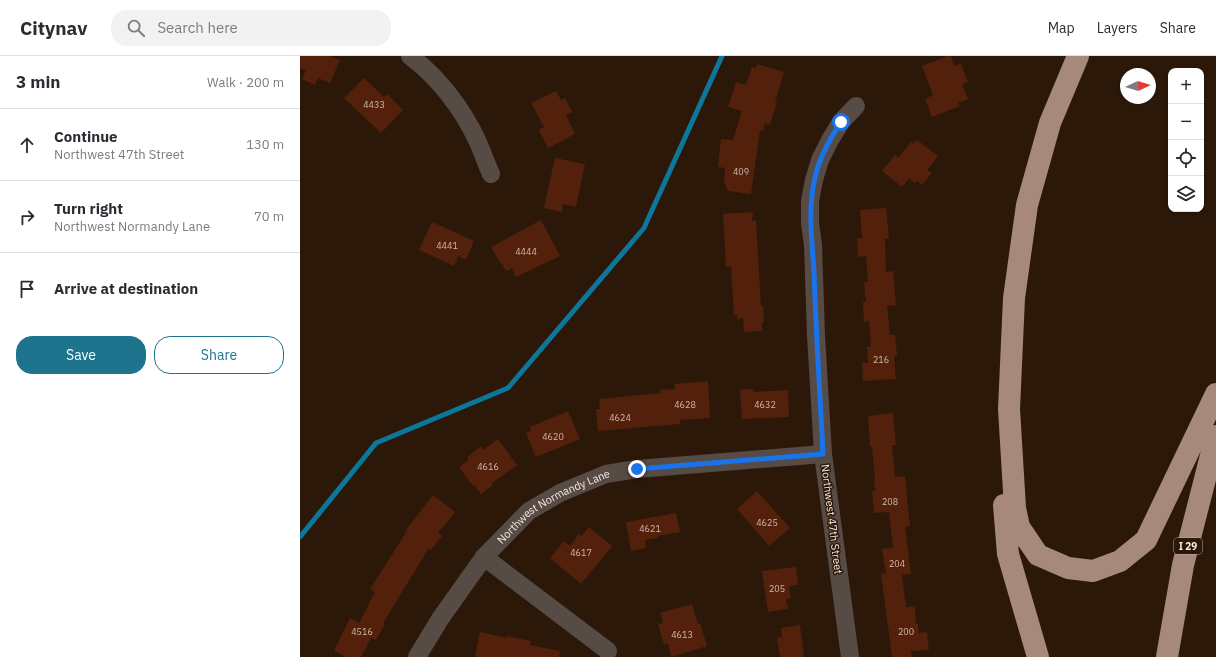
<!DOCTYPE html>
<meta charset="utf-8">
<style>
:root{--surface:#fff;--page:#f2f2f3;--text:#2b2b33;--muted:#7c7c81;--line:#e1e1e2;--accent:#1e738d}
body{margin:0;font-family:"IBM Plex Sans",sans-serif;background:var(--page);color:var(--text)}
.controls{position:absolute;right:12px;top:12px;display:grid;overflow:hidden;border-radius:8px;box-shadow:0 1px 3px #0004}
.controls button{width:36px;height:36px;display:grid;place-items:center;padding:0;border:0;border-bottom:1px solid var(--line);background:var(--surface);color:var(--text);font:20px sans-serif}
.compass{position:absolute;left:820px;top:12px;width:36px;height:36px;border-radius:50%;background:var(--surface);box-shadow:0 1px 3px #0004;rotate:86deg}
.stop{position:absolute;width:12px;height:12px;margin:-9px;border:3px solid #1a73e8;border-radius:50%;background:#fff}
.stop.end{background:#1a73e8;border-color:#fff;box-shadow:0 1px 4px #0008}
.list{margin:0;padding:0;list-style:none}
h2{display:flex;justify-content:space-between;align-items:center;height:52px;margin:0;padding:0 16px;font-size:17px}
h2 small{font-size:13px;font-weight:400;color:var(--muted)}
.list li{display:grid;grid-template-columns:26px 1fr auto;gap:12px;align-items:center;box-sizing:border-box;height:72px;padding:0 16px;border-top:1px solid var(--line)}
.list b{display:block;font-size:15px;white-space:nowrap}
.list p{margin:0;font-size:13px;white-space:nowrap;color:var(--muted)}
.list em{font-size:13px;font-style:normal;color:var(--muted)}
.actions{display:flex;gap:8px;padding:12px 16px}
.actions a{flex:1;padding:9px 0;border:1px solid var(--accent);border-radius:16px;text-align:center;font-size:14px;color:var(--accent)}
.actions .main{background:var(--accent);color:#fff}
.icon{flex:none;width:22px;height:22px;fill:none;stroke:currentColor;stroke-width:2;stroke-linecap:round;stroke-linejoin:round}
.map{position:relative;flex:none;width:916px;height:601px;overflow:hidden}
header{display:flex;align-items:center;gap:24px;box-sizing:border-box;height:56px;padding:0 20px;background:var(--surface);border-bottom:1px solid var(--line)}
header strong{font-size:19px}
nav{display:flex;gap:22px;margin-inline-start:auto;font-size:14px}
.search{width:280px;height:36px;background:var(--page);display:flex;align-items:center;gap:10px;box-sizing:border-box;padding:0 14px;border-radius:16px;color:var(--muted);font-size:15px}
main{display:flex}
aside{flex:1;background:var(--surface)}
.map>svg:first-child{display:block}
</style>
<header>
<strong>Citynav</strong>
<div class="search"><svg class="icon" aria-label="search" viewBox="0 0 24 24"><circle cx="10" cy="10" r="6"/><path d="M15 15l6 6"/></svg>Search here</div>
<nav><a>Map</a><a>Layers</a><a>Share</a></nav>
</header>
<main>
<aside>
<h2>3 min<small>Walk · 200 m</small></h2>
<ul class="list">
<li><svg class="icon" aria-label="ahead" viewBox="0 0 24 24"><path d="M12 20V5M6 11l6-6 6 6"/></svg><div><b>Continue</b><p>Northwest 47th Street</p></div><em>130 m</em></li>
<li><svg class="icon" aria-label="right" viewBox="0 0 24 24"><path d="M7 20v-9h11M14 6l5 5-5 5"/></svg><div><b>Turn right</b><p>Northwest Normandy Lane</p></div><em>70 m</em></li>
<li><svg class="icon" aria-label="arrive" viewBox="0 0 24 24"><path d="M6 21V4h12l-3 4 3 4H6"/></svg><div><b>Arrive at destination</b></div></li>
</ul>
<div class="actions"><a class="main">Save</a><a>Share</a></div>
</aside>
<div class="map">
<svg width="916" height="601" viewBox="0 0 916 601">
<rect width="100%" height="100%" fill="#2c1809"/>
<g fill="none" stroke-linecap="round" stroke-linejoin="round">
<path stroke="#0c769b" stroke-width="5" d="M 0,481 L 76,387 L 208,332 L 344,172 L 422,0"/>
</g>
<path fill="#53200b" d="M 0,0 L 29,0 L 40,4 L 30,27 L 18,22 L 15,29 L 2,23 L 6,14 L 0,12 Z
M 648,0 L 651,0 L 654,10 L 661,8 L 668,26 L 662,28 L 668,43 L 658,47 L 660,50 L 632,61 L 625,43 L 633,39 L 622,10 Z
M 457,8 L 484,16 L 475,46 L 477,46 L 470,69 L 465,67 L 463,75 L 460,74 L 451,138 L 428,135 L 424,126 L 425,112 L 418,111 L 421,83 L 433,84 L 442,55 L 428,51 L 436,26 L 446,29 L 452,11 L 456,12 Z
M 64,22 L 84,41 L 87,38 L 103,54 L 81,77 L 44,42 Z
M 256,35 L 261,44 L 265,42 L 272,56 L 266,59 L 275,78 L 248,92 L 239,74 L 244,71 L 231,47 Z
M 617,84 L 638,100 L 627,114 L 632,117 L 622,129 L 617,125 L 615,127 L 609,122 L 602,131 L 582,115 L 595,99 L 598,102 L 611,86 L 613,88 Z
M 255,102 L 285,108 L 276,151 L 263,148 L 262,156 L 244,152 Z
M 586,152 L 589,183 L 585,183 L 586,216 L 593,215 L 596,249 L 587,250 L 590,279 L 595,279 L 597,300 L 594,300 L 596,323 L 563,325 L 562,307 L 568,307 L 567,291 L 571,291 L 569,265 L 564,266 L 563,246 L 566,246 L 564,226 L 568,226 L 566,200 L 558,201 L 557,182 L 562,182 L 560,154 Z
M 453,156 L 452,165 L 456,164 L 461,250 L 463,250 L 464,266 L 462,266 L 462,275 L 444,276 L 443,262 L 437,263 L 437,259 L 434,259 L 431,210 L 426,211 L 423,158 Z
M 241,164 L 260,200 L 216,221 L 212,212 L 206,215 L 202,207 L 201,208 L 191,191 Z
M 132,166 L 174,185 L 166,204 L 158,200 L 154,210 L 119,194 Z
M 408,325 L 410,362 L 380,364 L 380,368 L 298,375 L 296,353 L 300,353 L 299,343 L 361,337 L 360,334 L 375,333 L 375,328 Z
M 453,333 L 453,336 L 488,334 L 489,361 L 442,363 L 440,334 Z
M 268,355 L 280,383 L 236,401 L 226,377 L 231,375 L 230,371 Z
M 593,357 L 596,389 L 592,389 L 595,421 L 605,420 L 610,470 L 605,471 L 611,518 L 602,519 L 606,551 L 615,550 L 616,568 L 618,568 L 619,577 L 627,576 L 629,594 L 611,595 L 612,601 L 592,601 L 581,518 L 586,517 L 582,493 L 593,491 L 589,456 L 574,457 L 572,435 L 575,435 L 574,423 L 575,423 L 572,390 L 570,391 L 568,360 Z
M 198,383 L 217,409 L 192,427 L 193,429 L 181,438 L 174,429 L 173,430 L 159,411 L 169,404 L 167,401 L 181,390 L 183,394 Z
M 457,435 L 490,472 L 469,490 L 437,453 Z
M 133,439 L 155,456 L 138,477 L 142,480 L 131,494 L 129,492 L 83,567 L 85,568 L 76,584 L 71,582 L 61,601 L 46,601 L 34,595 L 50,562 L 59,567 L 75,536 L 70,533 L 107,475 L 106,474 Z
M 376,457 L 380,476 L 358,480 L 358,482 L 345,484 L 346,492 L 331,495 L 326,466 Z
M 289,471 L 312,490 L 281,528 L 250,502 L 264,485 L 270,490 L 279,478 L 282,480 Z
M 496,511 L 498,529 L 489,530 L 491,542 L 486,543 L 488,553 L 468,556 L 462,515 Z
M 392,548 L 398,568 L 400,567 L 407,590 L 371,601 L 368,587 L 364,589 L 358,568 L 363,567 L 360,557 Z
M 500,569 L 504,601 L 480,601 L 477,582 L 482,581 L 481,572 Z
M 180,576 L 207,582 L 207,580 L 231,585 L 230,589 L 260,595 L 259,601 L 175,601 Z"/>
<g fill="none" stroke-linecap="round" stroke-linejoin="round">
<g stroke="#574b45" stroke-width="18">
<path d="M 110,0 C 138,21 162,52 177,84 C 182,95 186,107 191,118"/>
<path d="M 184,501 L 308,595"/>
<path id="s1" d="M 117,601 L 140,563 L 184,501 L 229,455 L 260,437 L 306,418 L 337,413 L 523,398"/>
<path d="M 550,601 L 523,398 L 516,279 L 513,189 L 510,167 L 510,145 L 514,124 L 520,104 L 530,84 L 541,66 L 556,50"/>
</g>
<path stroke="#a6897a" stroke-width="22" d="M 778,0 L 750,67 L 727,149 L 714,242 L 709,353 L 715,452 L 719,471 L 738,499 L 768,512 L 793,515 L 820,505 L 846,484 L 916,338
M 704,449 L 708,498 L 738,601
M 867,601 L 883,509 L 916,380"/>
</g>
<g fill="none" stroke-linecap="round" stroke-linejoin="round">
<path stroke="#1a73e8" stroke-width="5" d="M 337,413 L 523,398 C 520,337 516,277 514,216 C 512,186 508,156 514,126 C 518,104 529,84 541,66"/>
</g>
<g text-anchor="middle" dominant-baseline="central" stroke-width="3" stroke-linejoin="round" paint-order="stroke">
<g font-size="9" fill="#d0b8ab">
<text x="74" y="48">4433</text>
<text x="441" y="115">409</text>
<text x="147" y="189">4441</text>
<text x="226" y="195">4444</text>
<text x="581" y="303">216</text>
<text x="385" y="348">4628</text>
<text x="465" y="348">4632</text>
<text x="320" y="361">4624</text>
<text x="253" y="380">4620</text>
<text x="188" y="410">4616</text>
<text x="590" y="445">208</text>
<text x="467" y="466">4625</text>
<text x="350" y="472">4621</text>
<text x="281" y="496">4617</text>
<text x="597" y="507">204</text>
<text x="477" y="532">205</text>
<text x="62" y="575">4516</text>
<text x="606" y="575">200</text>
<text x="382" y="578">4613</text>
</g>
<rect fill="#2c1809" stroke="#bcaba0" stroke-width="1" x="874" y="482" width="28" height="16" rx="3"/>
<g font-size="10" font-weight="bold" fill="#f9eae0">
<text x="888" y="490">I 29</text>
</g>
<g font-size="11" fill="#f9eae0" stroke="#2c1809">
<text stroke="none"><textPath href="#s1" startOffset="208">Northwest Normandy Lane</textPath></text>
<text transform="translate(532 463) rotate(83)">Northwest 47th Street</text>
</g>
</g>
</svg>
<div class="controls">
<button>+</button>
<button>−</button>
<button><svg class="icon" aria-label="locate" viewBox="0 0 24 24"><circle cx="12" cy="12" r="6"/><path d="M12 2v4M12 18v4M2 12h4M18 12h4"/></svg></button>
<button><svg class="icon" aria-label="layers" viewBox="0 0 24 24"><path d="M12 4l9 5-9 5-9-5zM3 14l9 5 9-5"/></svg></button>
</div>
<svg class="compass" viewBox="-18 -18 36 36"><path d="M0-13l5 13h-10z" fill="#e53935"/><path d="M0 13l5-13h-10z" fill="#7c7c81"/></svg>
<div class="stop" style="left:541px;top:66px"></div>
<div class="stop end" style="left:337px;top:413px"></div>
</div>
</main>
